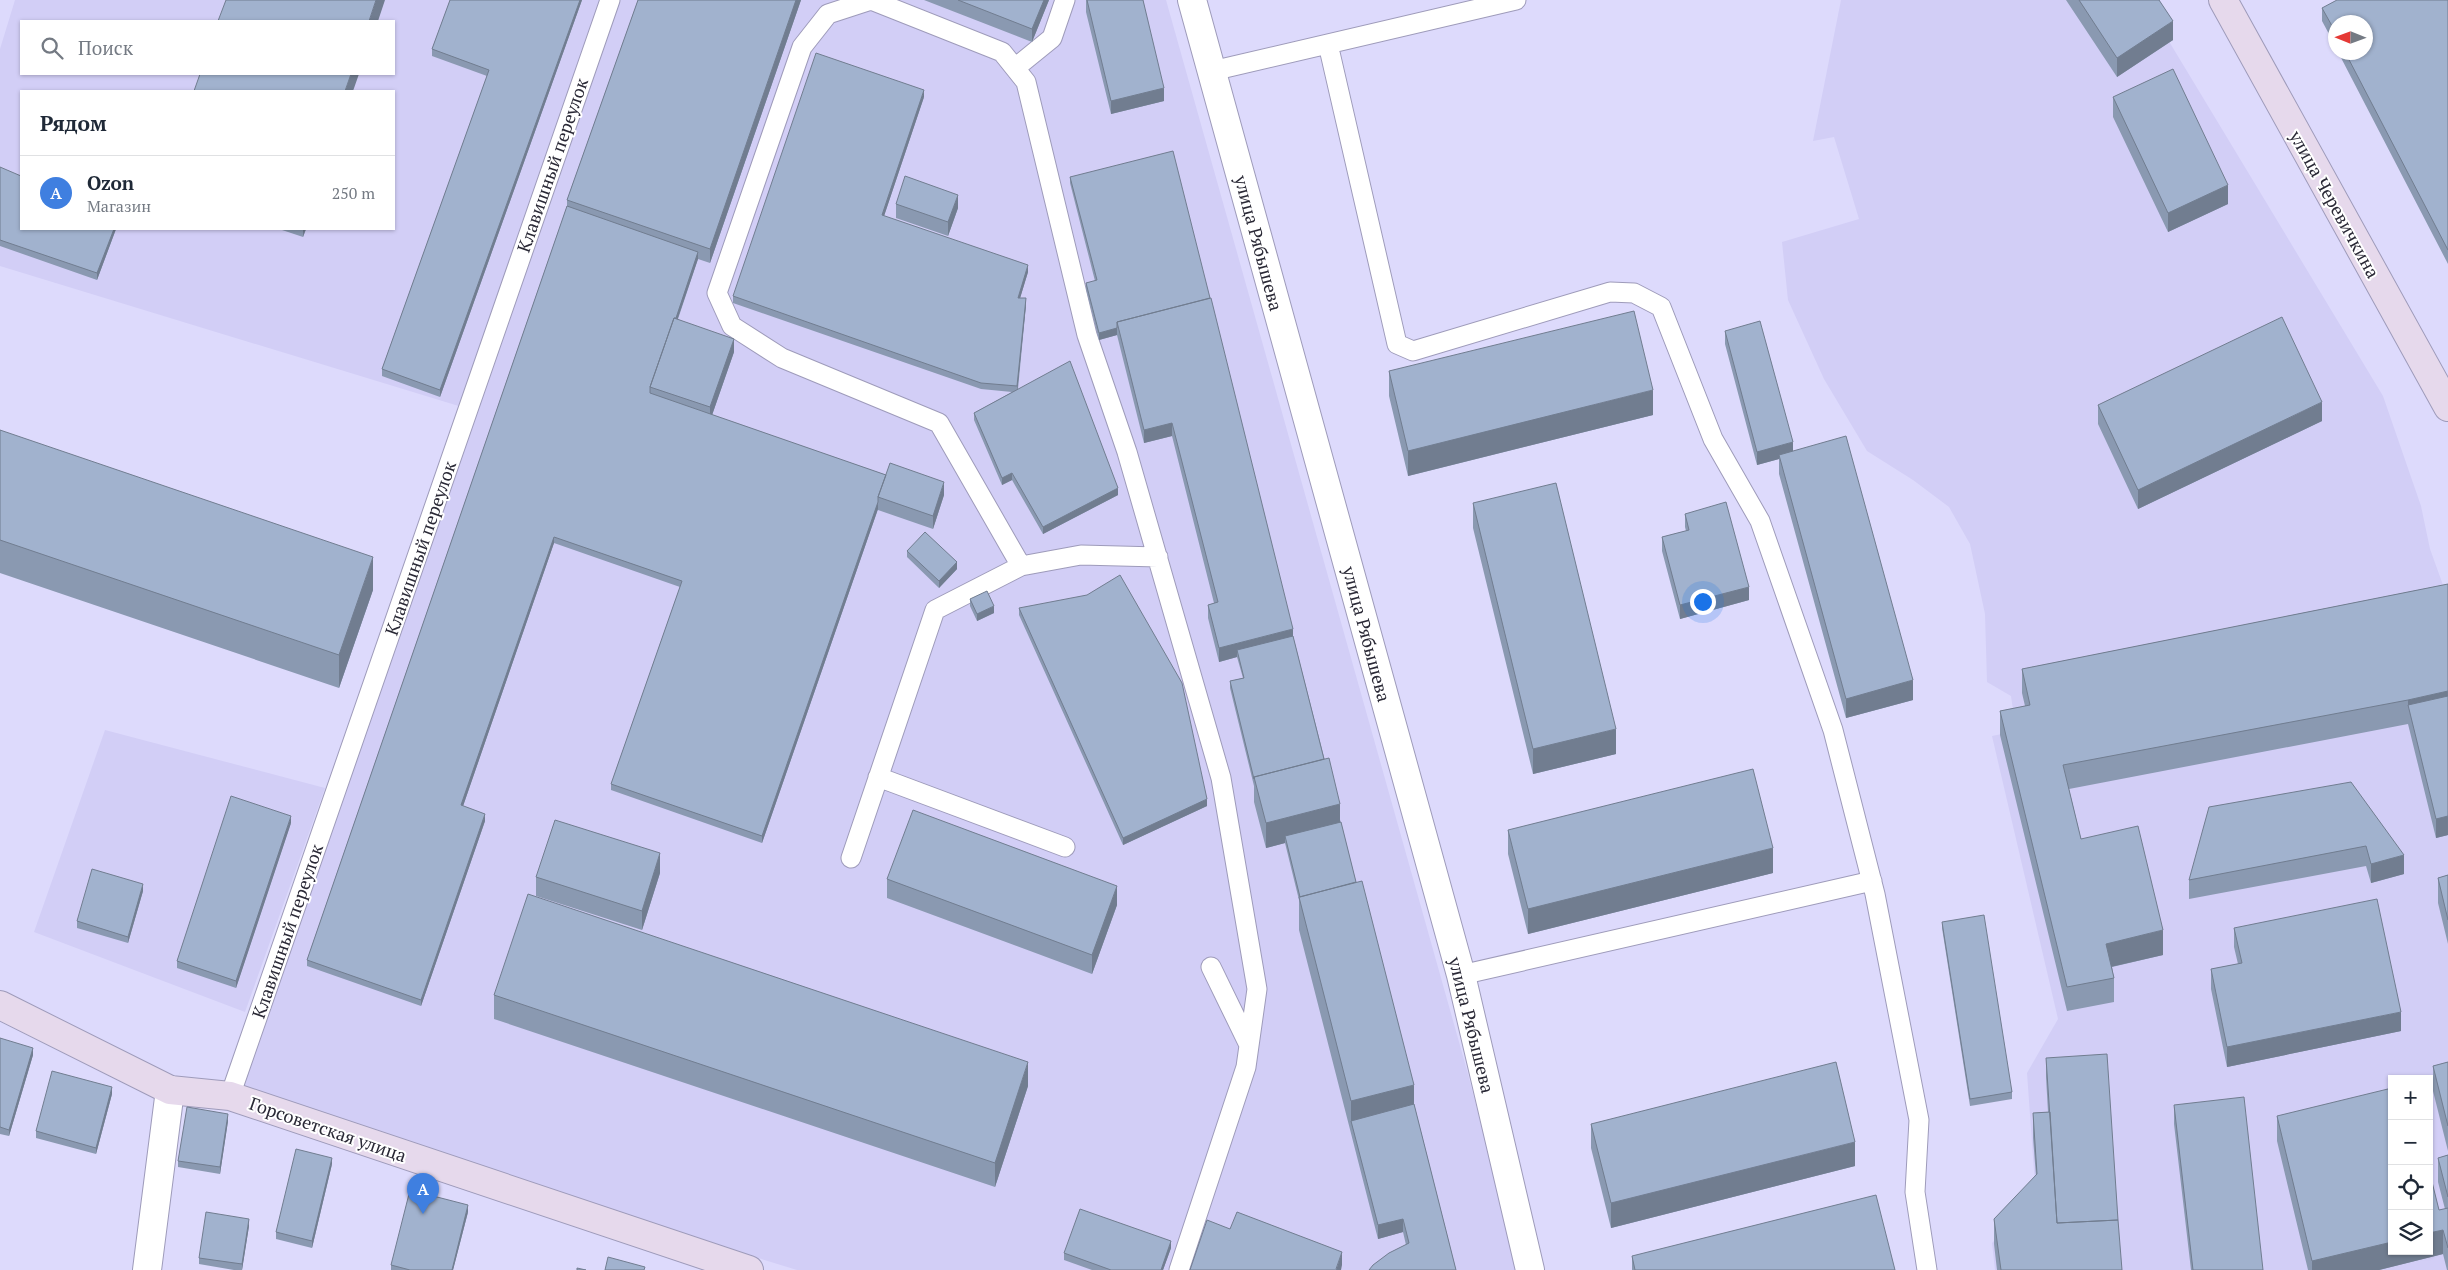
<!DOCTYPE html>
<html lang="ru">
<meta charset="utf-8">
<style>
:root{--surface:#fff;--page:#f6f6f7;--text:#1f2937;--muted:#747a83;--line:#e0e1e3;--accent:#db2777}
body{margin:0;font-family:"PT Serif",serif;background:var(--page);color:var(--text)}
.controls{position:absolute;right:15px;bottom:15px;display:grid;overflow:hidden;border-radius:0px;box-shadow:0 1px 4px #0004}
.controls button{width:45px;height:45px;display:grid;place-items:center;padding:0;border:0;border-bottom:1px solid var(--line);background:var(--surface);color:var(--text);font:25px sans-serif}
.compass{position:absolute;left:2328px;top:15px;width:45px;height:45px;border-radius:50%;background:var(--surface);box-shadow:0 1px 4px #0004;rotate:271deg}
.you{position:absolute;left:1702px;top:601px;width:18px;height:18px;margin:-12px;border:4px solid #fff;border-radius:50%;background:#1a73e8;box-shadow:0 0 0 8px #1a73e833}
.badge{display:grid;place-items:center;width:32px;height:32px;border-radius:50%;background:var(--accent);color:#fff;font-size:16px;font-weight:700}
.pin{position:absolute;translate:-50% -41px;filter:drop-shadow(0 1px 2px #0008)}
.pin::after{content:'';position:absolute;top:26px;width:18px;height:15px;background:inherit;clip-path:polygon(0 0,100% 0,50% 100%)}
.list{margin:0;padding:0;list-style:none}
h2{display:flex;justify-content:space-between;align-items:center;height:65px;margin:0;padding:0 20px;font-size:21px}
h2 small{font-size:16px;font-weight:400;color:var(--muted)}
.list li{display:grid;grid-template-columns:32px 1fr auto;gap:15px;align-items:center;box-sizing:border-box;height:75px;padding:0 20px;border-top:1px solid var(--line)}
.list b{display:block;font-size:19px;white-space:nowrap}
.list p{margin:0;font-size:16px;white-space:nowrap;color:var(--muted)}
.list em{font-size:16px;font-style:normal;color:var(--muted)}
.icon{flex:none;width:28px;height:28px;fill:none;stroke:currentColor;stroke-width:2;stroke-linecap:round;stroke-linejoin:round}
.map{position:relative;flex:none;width:2448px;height:1270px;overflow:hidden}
.search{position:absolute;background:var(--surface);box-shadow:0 1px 4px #0004;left:20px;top:20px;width:375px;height:55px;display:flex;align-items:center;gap:12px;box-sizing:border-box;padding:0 18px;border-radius:0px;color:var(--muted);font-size:19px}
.panel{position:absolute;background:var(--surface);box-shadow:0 1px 4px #0004;left:20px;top:90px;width:375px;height:140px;border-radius:0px}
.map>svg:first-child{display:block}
</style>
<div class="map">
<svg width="2448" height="1270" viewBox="0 0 2448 1270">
<rect width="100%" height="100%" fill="#dddafc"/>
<path fill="#d2cef6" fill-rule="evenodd" d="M 15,0 L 608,0 L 462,407 L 0,266 L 0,49 ZM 21,21 L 394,21 L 394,74 L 21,74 ZM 21,91 L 394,91 L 394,229 L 21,229 Z
M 610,0 L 1166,0 L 1468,1074 L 1518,1270 L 797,1270 L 230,1096 Z
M 1841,0 L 2144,0 L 2383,396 L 2421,506 L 2430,549 L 2448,599 L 2448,1270 L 1995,1270 L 1992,1243 L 2036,1199 L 2027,1073 L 2058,1019 L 1992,736 L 2016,731 L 2011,696 L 1987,682 L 1985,614 L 1970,544 L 1949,507 L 1913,480 L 1867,451 L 1824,379 L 1788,300 L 1782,242 L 1859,219 L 1834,137 L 1813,141 ZM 2392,1079 L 2429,1079 L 2429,1251 L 2392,1251 Z
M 105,730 L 325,788 L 245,1012 L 34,932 Z"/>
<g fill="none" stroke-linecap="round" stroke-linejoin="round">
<defs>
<path id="lane" d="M 1328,44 L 1397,344 L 1413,351 L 1610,292 L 1634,293 L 1661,307 L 1713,439 L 1760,521 L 1833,730 L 1875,894 L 1919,1120 L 1915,1192 L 1927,1270
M 1015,68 L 1052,38 L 1065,0
M 1212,71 L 1516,0
M 1021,566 L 939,423 L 782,358 L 732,326 L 717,293 L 802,47 L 828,14 L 871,0 L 1002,52 L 1026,82 L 1087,335 L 1127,452 L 1221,778 L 1257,989 L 1246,1067 L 1179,1270
M 878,777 L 1065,847
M 851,858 L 935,610 L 1021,566 L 1081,555 L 1158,557
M 1211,967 L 1249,1045
M 1461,975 L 1872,881
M 230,1096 L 610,0"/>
<path id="street" d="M 1192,0 L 1461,975 L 1530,1270
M 147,1270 L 170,1090"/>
<path id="secondary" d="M 2223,0 L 2448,407
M 0,1005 L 170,1090 L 230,1096 L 749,1270"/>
</defs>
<use href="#lane" stroke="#9e9bba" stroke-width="21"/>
<use href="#street" stroke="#9e9bba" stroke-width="30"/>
<use href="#secondary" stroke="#9e9bba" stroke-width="30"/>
<use href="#lane" stroke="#fff" stroke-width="19"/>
<use href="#street" stroke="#fff" stroke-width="28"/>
<use href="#secondary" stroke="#e6d9ec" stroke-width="28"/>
</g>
<path fill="#8a99b1" d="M 450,0 L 582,0 L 440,397 L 382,376 L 382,369 L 487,76 L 432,56 L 432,49 Z
M 638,0 L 801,0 L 710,263 L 698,259 L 678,319 L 734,352 L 712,415 L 944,495 L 933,529 L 878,510 L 878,509 L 762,843 L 611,790 L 611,784 L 680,587 L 554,543 L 463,806 L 485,821 L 421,1006 L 307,966 L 307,960 L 567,206 L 567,200 Z
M 924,0 L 1049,0 L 1032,42 Z
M 1086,0 L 1143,0 L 1164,101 L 1111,114 L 1086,12 Z
M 2066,0 L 2159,0 L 2173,40 L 2117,77 Z
M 2448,0 L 2448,264 L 2338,52 L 2366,52 L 2336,22 L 2336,47 L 2322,21 L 2322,8 Z
M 924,97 L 884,216 L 1028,272 L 1020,298 L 1026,305 L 1018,389 L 1118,495 L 1043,534 L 1012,480 L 1002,485 L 974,420 L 974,413 L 1012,392 L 981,389 L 733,303 L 733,296 Z
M 2113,97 L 2228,204 L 2168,232 L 2113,117 Z
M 0,167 L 21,229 L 116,229 L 97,280 L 0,246 Z
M 1070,177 L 1293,636 L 1356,882 L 1414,1104 L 1456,1270 L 1406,1245 L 1403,1232 L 1378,1239 L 1299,930 L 1299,900 L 1285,843 L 1266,848 L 1254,802 L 1254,786 L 1230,688 L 1230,681 L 1243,678 L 1237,657 L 1219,662 L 1208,618 L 1208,605 L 1214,603 L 1172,436 L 1144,443 L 1117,335 L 1099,340 L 1086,289 L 1086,283 L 1095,281 L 1070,183 Z
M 896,204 L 958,208 L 948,236 L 896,218 Z
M 279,229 L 306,229 L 303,237 Z
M 1725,331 L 1793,451 L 1913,700 L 1846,718 L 1779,474 L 1779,459 L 1757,465 L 1725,344 Z
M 1389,371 L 1653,415 L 1408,476 L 1389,396 Z
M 2098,405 L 2322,421 L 2138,509 L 2098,424 Z
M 0,430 L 373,590 L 339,688 L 0,573 Z
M 1473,503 L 1616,754 L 1533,774 L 1473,528 Z
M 1685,514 L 1749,600 L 1680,619 L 1662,551 L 1662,537 L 1686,531 L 1685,527 Z
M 907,551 L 957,569 L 939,588 L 907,557 Z
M 2448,584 L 2448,835 L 2436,838 L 2408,724 L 2069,789 L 2081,839 L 2163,955 L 2112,967 L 2114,978 L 2114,1002 L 2067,1011 L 2000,735 L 2000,711 L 2025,706 L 2022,693 L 2022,669 Z
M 970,599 L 994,613 L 977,621 L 970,606 Z
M 1019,608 L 1207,806 L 1123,845 L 1019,615 Z
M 2351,782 L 2404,874 L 2371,883 L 2366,866 L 2189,899 L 2189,880 Z
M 291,823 L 236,988 L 177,968 L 177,961 Z
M 1508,830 L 1773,873 L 1528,934 L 1508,854 Z
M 660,873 L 642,930 L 536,896 L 536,877 Z
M 2448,875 L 2448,944 L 2438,903 L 2438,878 Z
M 887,879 L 1117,905 L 1092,974 L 887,898 Z
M 143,891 L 128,943 L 77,928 L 77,921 Z
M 1942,922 L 2012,1092 L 2012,1099 L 1970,1106 L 1942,928 Z
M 2234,928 L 2401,1031 L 2227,1067 L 2211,989 L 2211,969 L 2238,964 L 2234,947 Z
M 494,995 L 1028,1086 L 995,1187 L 494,1019 Z
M 0,1038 L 33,1055 L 9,1136 L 0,1134 Z
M 2046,1058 L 2122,1270 L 1997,1270 L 1994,1244 L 1994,1219 L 2036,1176 L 2033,1138 L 2033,1113 L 2048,1112 L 2046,1077 Z
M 2448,1062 L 2448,1151 L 2433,1091 L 2433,1066 Z
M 112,1094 L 96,1154 L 36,1138 L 36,1131 Z
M 2174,1105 L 2263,1270 L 2191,1270 L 2174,1124 Z
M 2277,1116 L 2439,1210 L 2445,1209 L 2438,1182 L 2438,1158 L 2448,1155 L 2448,1270 L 2447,1270 L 2443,1254 L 2379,1270 L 2308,1270 L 2277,1141 Z
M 228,1121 L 220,1174 L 178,1167 L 178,1161 Z
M 1591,1124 L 1855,1166 L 1611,1228 L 1591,1148 Z
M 332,1164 L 312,1248 L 276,1239 L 276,1232 Z
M 468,1212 L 453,1270 L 391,1270 L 391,1265 Z
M 249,1226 L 242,1270 L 234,1270 L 199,1264 L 199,1258 Z
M 1171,1248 L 1163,1270 L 1092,1270 L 1064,1260 L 1064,1253 Z
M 1632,1256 L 1895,1270 L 1632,1270 Z"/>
<path fill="#717d90" d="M 376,0 L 385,0 L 378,21 L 369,21 Z
M 580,0 L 582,0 L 440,397 L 440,390 Z
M 796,0 L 801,0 L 710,263 L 710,249 Z
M 1044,0 L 1049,0 L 1032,42 L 1032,29 Z
M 2173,21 L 2173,40 L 2117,77 L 2117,58 Z
M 351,74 L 359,74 L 353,91 L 345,91 Z
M 1164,88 L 1164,101 L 1111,114 L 1111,101 Z
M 924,90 L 924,97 L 882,222 L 882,215 Z
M 2228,185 L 2228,204 L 2168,232 L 2168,213 Z
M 958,195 L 958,208 L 948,236 L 948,222 Z
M 114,229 L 116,229 L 97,280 L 97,273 Z
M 303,229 L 306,229 L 303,237 Z
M 698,252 L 698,259 L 654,388 L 652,387 Z
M 1028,265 L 1028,272 L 1018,305 L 1018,298 Z
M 1026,298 L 1026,305 L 1017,393 L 1017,386 Z
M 1117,328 L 1117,335 L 1099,340 L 1099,333 Z
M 734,339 L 734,352 L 710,421 L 710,407 Z
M 1653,390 L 1653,415 L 1408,476 L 1408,451 Z
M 2322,402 L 2322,421 L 2138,509 L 2138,490 Z
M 1172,423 L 1172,436 L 1144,443 L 1144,430 Z
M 1793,442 L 1793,455 L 1779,455 L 1779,459 L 1757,465 L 1757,452 Z
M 1012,473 L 1012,480 L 1002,485 L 1002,478 Z
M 944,482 L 944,495 L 933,529 L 933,516 Z
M 1118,488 L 1118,495 L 1043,534 L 1043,527 Z
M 878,502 L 878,509 L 762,843 L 762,836 Z
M 554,537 L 554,543 L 461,812 L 461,805 Z
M 373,557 L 373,590 L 339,688 L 339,655 Z
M 957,562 L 957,569 L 939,588 L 939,581 Z
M 1749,587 L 1749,600 L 1680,619 L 1680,605 Z
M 994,606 L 994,613 L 977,621 L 977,614 Z
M 1293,629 L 1293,643 L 1237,650 L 1237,657 L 1219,662 L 1219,648 Z
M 1913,680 L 1913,700 L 1846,718 L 1846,699 Z
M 2448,691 L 2448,715 L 2408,705 L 2408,700 Z
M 1616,729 L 1616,754 L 1533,774 L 1533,749 Z
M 1207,799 L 1207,806 L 1123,845 L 1123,838 Z
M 1340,804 L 1340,829 L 1285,836 L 1285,843 L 1266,848 L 1266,823 Z
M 485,814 L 485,821 L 421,1006 L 421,1000 Z
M 291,816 L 291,823 L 236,988 L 236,981 Z
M 2448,816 L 2448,835 L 2436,838 L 2436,819 Z
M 1773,848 L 1773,873 L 1528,934 L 1528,909 Z
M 660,853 L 660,873 L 642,930 L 642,911 Z
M 2404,855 L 2404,874 L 2371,883 L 2371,864 Z
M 143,884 L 143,891 L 128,943 L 128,937 Z
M 1117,886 L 1117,905 L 1092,974 L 1092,955 Z
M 2163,930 L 2163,955 L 2106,968 L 2106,944 Z
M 2401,1012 L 2401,1031 L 2227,1067 L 2227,1047 Z
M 33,1048 L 33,1055 L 9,1136 L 9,1130 Z
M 1028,1062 L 1028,1086 L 995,1187 L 995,1163 Z
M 1414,1085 L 1414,1118 L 1351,1121 L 1351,1134 L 1351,1101 Z
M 112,1087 L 112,1094 L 96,1154 L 96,1148 Z
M 228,1114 L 228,1121 L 220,1174 L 220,1167 Z
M 1855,1142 L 1855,1166 L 1611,1228 L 1611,1203 Z
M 332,1158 L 332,1164 L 312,1248 L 312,1241 Z
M 468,1205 L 468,1212 L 453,1270 L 452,1270 Z
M 249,1219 L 249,1226 L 242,1270 L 242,1264 Z
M 1403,1219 L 1403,1232 L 1378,1239 L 1378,1225 Z
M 2443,1230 L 2443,1254 L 2379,1270 L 2312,1270 L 2312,1261 L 2392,1242 L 2392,1251 L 2429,1251 L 2429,1233 Z
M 1171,1241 L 1171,1248 L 1163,1270 L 1161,1270 Z
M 1342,1252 L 1342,1265 L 1341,1270 L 1336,1270 Z"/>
<path fill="#a1b2ce" stroke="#717d90" d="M 226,0 L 376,0 L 369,21 L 218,21 Z
M 450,0 L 580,0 L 440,390 L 382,369 L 489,70 L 432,49 Z
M 638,0 L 796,0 L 710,249 L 567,200 Z
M 958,0 L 1044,0 L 1032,29 Z
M 1087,0 L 1143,0 L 1164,88 L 1111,101 Z
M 2079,0 L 2159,0 L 2173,21 L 2117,58 Z
M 2337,0 L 2448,0 L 2448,250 L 2345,52 L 2366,52 L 2366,22 L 2336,22 L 2336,33 L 2322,8 Z
M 816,53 L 924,90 L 882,215 L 1028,265 L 1018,298 L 1026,298 L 1017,386 L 981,383 L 733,296 Z
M 2173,69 L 2228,185 L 2168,213 L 2113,97 Z
M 200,74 L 351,74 L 345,91 L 194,91 Z
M 1173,151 L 1210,298 L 1117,322 L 1117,328 L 1099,333 L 1086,283 L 1097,280 L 1070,177 Z
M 0,167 L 21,176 L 21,229 L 114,229 L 97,273 L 0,240 Z
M 905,176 L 958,195 L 948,222 L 896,204 Z
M 567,206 L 698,252 L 676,318 L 674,318 L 650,387 L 650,393 L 886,475 L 878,497 L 878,502 L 762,836 L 611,784 L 682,581 L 554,537 L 461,805 L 485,814 L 421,1000 L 307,960 Z
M 1211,298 L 1293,629 L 1219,648 L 1208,605 L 1218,602 L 1172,423 L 1144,430 L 1117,322 Z
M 1634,311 L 1653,390 L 1408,451 L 1389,371 Z
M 2282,317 L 2322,402 L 2138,490 L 2098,405 Z
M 674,318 L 734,339 L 710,407 L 650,387 Z
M 1760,321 L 1793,442 L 1757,452 L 1725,331 Z
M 1070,361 L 1118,488 L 1043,527 L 1012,473 L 1002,478 L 974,413 Z
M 0,430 L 373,557 L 339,655 L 0,540 Z
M 1846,436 L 1913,680 L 1846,699 L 1779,455 Z
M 890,463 L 944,482 L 933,516 L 878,497 Z
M 1556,483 L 1616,729 L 1533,749 L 1473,503 Z
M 1726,502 L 1749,587 L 1680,605 L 1662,537 L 1689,530 L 1685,514 Z
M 925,532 L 957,562 L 939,581 L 907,551 Z
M 1120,575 L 1182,683 L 1207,799 L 1123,838 L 1019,608 L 1087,595 Z
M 2448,584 L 2448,691 L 2408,700 L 2063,765 L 2081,839 L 2138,826 L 2163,930 L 2106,944 L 2114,978 L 2067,987 L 2000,711 L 2030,705 L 2022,669 Z
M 987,591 L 994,606 L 977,614 L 970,599 Z
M 1293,636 L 1324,759 L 1254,777 L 1254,779 L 1230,681 L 1244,678 L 1237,650 Z
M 2448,696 L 2448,816 L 2436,819 L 2408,705 Z
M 1329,758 L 1340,804 L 1266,823 L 1254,777 Z
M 1753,769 L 1773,848 L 1528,909 L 1508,830 Z
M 2351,782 L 2404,855 L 2371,864 L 2366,846 L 2189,880 L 2209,807 Z
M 231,796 L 291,816 L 236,981 L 177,961 Z
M 913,810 L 1117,886 L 1092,955 L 887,879 Z
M 555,820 L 660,853 L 642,911 L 536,877 Z
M 1341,822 L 1356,882 L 1300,897 L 1285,836 Z
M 92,869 L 143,884 L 128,937 L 77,921 Z
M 2448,875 L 2448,920 L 2438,878 Z
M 1362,881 L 1414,1085 L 1351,1101 L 1299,897 Z
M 528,894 L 1028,1062 L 995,1163 L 494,995 Z
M 2377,899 L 2401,1012 L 2227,1047 L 2211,969 L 2242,963 L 2234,928 Z
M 1984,915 L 2012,1092 L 1970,1099 L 1942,922 Z
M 0,1038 L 33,1048 L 9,1130 L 0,1127 Z
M 2107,1054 L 2118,1220 L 2057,1223 L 2046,1058 Z
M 1836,1062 L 1855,1142 L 1611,1203 L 1591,1124 Z
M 2448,1062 L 2448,1126 L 2433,1066 Z
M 52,1071 L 112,1087 L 96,1148 L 36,1131 Z
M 2392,1088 L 2392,1242 L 2312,1261 L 2277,1116 Z
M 2244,1097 L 2263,1270 L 2193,1270 L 2174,1105 Z
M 1414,1104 L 1456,1270 L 1369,1270 L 1373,1265 L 1389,1253 L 1409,1243 L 1403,1219 L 1378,1225 L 1351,1121 Z
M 187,1107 L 228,1114 L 220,1167 L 178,1161 Z
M 2050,1112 L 2057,1223 L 2118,1220 L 2122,1270 L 2001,1270 L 1994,1219 L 2037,1174 L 2033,1113 Z
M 296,1149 L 332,1158 L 312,1241 L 276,1232 Z
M 2448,1155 L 2448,1197 L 2438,1158 Z
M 2429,1170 L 2439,1210 L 2448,1208 L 2448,1248 L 2443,1230 L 2429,1233 Z
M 410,1190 L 468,1205 L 452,1270 L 410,1270 L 391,1265 Z
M 1876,1195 L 1895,1270 L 1635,1270 L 1632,1256 Z
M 1080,1209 L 1171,1241 L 1161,1270 L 1111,1270 L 1064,1253 Z
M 206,1212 L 249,1219 L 242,1264 L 199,1258 Z
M 1237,1212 L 1342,1252 L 1336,1269 L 1338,1270 L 1190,1270 L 1207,1220 L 1230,1229 Z
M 608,1257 L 645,1267 L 644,1270 L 605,1270 Z
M 577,1268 L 586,1270 L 577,1270 Z"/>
<g text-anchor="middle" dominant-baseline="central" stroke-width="4" stroke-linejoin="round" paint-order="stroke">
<g font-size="18" fill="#2a2936" stroke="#fff">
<text transform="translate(552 165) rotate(-71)">Клавишный переулок</text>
<text transform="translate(2335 204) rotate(61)">улица Черевичкина</text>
<text transform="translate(1259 243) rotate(75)">улица Рябышева</text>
<text transform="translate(420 548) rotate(-71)">Клавишный переулок</text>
<text transform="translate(1367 634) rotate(75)">улица Рябышева</text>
<text transform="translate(287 931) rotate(-71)">Клавишный переулок</text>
<text transform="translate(1472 1025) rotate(76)">улица Рябышева</text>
<text transform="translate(328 1129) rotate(19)">Горсоветская улица</text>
</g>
</g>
</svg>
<div class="controls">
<button>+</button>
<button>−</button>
<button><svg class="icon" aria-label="locate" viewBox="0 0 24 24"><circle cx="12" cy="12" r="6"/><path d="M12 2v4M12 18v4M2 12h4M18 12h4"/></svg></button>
<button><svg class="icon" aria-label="layers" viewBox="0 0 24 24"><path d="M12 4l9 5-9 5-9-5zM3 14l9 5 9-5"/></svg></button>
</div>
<svg class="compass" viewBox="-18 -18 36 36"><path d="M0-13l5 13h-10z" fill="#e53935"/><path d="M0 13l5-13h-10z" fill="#747a83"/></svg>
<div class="you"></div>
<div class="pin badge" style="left:423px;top:1214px;background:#3f7fe0">A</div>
<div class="search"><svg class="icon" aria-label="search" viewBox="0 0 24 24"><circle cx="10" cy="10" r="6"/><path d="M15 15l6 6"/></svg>Поиск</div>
<section class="panel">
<h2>Рядом<small></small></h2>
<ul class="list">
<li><span class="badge" style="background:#3f7fe0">A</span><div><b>Ozon</b><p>Магазин</p></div><em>250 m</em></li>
</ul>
</section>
</div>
